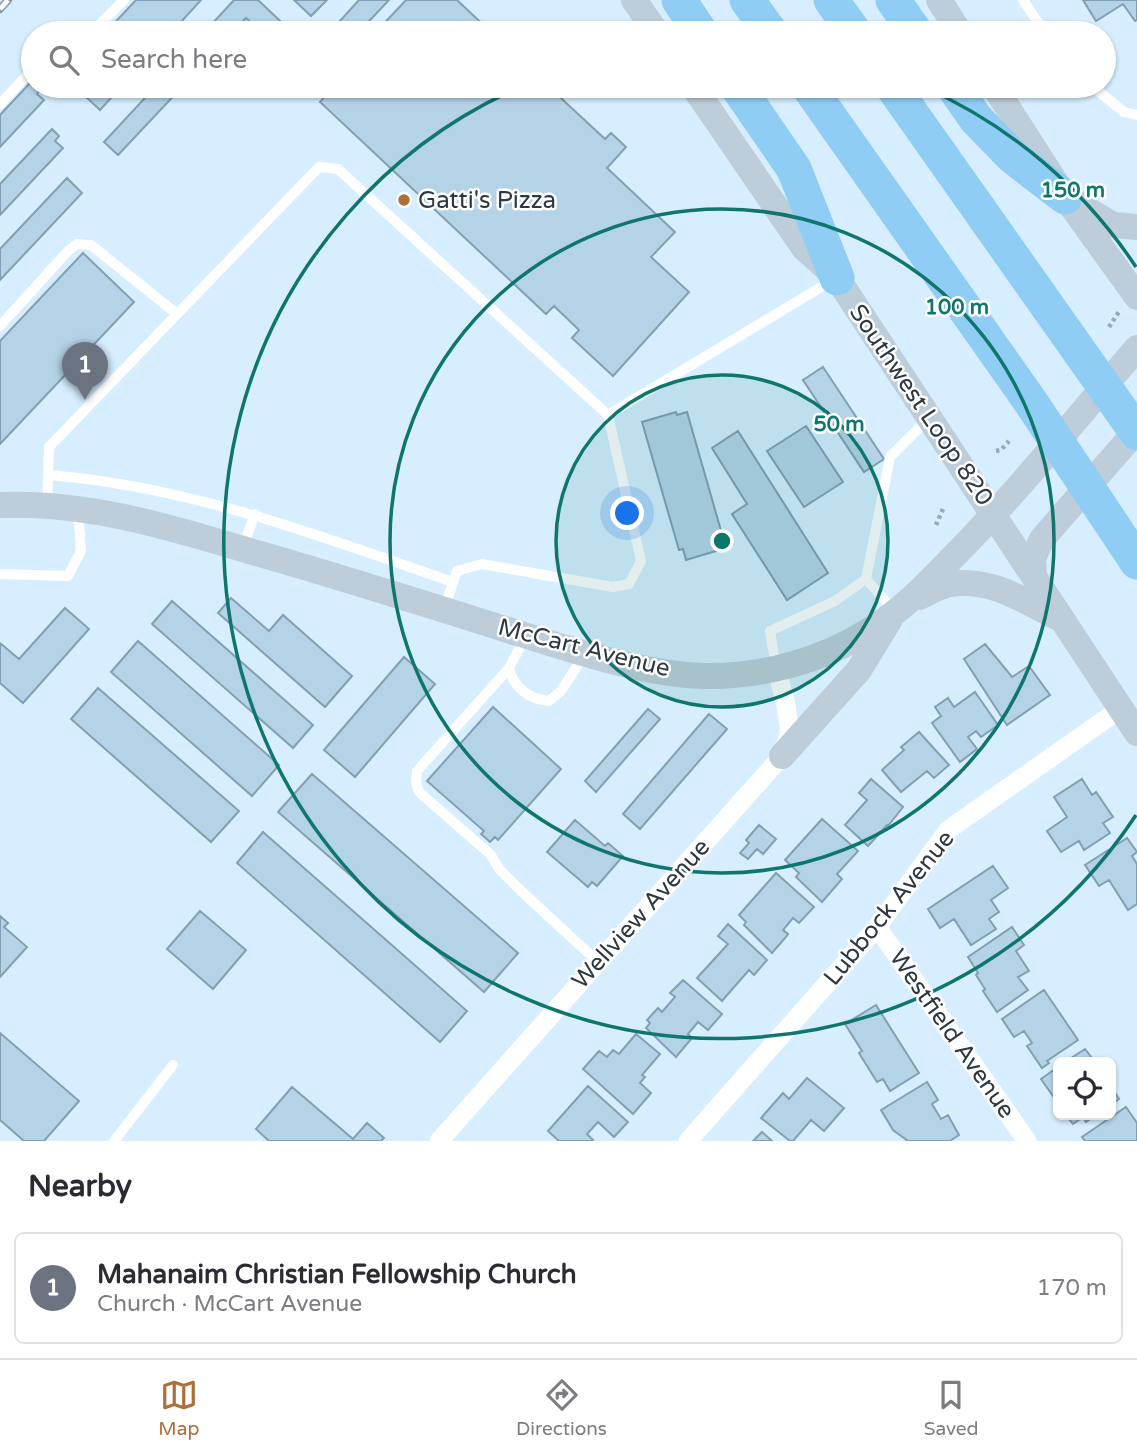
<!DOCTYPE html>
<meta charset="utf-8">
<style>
:root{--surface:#fff;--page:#f7f7f7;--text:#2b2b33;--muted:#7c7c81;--line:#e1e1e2;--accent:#ae6e37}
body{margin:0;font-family:"Varela Round",sans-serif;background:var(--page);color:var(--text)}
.controls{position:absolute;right:21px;bottom:21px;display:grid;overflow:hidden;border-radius:10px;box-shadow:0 2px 5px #0004}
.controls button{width:63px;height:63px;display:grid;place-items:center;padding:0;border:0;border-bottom:2px solid var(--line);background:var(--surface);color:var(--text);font:35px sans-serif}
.you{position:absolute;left:628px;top:514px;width:24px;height:24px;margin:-18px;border:5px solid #fff;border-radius:50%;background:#1a73e8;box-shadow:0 0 0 10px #1a73e833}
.badge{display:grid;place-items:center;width:46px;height:46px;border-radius:50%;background:var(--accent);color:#fff;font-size:23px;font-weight:700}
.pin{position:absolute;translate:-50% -58px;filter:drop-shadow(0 2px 4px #0008)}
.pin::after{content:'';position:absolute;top:37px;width:24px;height:21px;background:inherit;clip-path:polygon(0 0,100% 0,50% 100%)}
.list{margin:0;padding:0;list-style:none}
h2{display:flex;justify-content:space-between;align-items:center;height:91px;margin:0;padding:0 28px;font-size:30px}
h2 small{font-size:23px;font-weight:400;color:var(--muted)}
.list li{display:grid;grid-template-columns:46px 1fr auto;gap:21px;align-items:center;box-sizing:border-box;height:112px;margin:0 14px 14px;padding:0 14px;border:2px solid var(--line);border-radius:10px}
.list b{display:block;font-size:26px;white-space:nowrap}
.list p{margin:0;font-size:23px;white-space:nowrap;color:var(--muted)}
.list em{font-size:23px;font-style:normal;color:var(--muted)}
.icon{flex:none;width:38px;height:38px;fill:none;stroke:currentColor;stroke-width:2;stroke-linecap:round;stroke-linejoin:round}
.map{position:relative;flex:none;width:1137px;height:1141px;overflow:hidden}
.search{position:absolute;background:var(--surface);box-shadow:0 2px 5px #0004;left:21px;right:21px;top:21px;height:77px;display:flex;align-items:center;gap:18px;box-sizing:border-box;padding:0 24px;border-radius:38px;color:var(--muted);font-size:26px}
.sheet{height:217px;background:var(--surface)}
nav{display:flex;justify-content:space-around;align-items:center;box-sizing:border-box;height:98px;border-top:2px solid var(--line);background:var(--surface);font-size:19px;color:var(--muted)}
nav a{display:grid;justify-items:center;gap:4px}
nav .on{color:var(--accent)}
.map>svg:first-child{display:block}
</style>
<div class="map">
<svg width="1137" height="1141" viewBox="0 0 1137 1141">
<rect width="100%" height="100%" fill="#d6eeff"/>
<path fill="#b5d3e7" stroke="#839fb3" stroke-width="2" d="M 136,0 L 201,0 L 171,33 L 105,33 Z
M 234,0 L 258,0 L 293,33 L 263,33 L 246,18 L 232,33 L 218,33 L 210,26 Z
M 294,0 L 327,0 L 311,16 Z
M 359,0 L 389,0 L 358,33 L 329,33 Z
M 406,0 L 457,0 L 492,33 L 375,33 Z
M 1083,0 L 1137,0 L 1137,20 L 1135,21 L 1123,4 L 1096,21 Z
M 31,82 L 40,90 L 37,94 L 44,100 L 0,147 L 0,115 Z
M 83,86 L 122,86 L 100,110 L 87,98 L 91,93 Z
M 156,86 L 183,86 L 118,155 L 104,142 Z
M 326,86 L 548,86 L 605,139 L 611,133 L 626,147 L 607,168 L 675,232 L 651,257 L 689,292 L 613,376 L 572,338 L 579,330 L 554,306 L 546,314 L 320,102 L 327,94 L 322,90 Z
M 52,129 L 59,136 L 55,141 L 63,148 L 0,215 L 0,184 Z
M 67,178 L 82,193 L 0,280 L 0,249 Z
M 83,253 L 134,302 L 0,444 L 0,341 Z
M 823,367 L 884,459 L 864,472 L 803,380 Z
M 676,412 L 677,415 L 687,412 L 726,548 L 686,560 L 683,549 L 679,550 L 642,422 Z
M 806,426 L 843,482 L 804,507 L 767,451 Z
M 738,431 L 828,573 L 787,600 L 732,514 L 747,504 L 712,448 Z
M 231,598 L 269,631 L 283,615 L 352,676 L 325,707 L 218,613 Z
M 172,601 L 313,725 L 293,748 L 152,624 Z
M 65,608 L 89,629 L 23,703 L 0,683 L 0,643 L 19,659 Z
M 138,641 L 279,765 L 252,796 L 111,672 Z
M 985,644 L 1012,677 L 1029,666 L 1050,695 L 1007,725 L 964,659 Z
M 404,657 L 435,684 L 355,777 L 324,750 Z
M 98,688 L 239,811 L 211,842 L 71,719 Z
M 975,692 L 998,725 L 981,737 L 976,731 L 968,737 L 977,749 L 960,762 L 932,723 L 941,716 L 935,707 L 948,698 L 954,707 Z
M 493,707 L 561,769 L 498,840 L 495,837 L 490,842 L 481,834 L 484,831 L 427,781 Z
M 648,709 L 660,719 L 596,792 L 585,781 Z
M 709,714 L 727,729 L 640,829 L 623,814 Z
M 919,732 L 949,765 L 934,778 L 927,771 L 901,792 L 882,770 L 904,750 L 901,747 Z
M 312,774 L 518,953 L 484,992 L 278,812 Z
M 871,779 L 903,807 L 888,826 L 887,825 L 868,846 L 845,825 L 867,800 L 859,793 Z
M 1082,779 L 1092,795 L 1096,792 L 1113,817 L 1103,823 L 1110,833 L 1084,850 L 1079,841 L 1061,852 L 1047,831 L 1067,817 L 1054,797 Z
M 822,819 L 858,851 L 837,874 L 842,879 L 822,902 L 796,877 L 799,873 L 785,860 Z
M 575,820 L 605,846 L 608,843 L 623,856 L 597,886 L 592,882 L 588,887 L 547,852 Z
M 759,825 L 776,839 L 763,854 L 757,849 L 748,859 L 740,853 L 749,843 L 746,840 Z
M 263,832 L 467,1011 L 440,1042 L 237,863 Z
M 1127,838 L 1137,852 L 1132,856 L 1137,864 L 1137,904 L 1128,910 L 1109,880 L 1099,886 L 1085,865 Z
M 993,866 L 1008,888 L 991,900 L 999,912 L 989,919 L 996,929 L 971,945 L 954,919 L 940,928 L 928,909 Z
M 776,873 L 814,907 L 799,923 L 793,918 L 783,930 L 788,934 L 785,938 L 772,953 L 744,925 L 746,922 L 739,915 Z
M 200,911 L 246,950 L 213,989 L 167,949 Z
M 0,916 L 8,923 L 4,927 L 27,947 L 0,977 Z
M 728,924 L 767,960 L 754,975 L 749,970 L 722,1001 L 697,978 L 728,944 L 718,936 Z
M 1012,927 L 1024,945 L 1016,951 L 1029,971 L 1018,977 L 1028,990 L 997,1012 L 983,991 L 985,989 L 976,975 L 978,973 L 968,957 Z
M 683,980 L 722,1014 L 708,1030 L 698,1022 L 688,1034 L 692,1038 L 676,1057 L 646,1028 L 650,1023 L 647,1020 L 658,1008 L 662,1012 L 675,997 L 670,993 Z
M 1044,990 L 1078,1040 L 1047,1061 L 1049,1063 L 1042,1068 L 1027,1046 L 1032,1043 L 1024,1031 L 1014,1037 L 1002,1019 Z
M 876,1005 L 919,1073 L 890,1091 L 883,1079 L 877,1082 L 859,1053 L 862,1051 L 845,1024 Z
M 0,1033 L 79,1101 L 44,1141 L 24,1141 L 0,1120 Z
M 636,1034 L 660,1054 L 642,1075 L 645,1077 L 640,1083 L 651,1093 L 633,1114 L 583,1069 L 599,1051 L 607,1057 L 613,1050 L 619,1054 Z
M 1085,1049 L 1095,1062 L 1065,1062 Z
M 1058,1067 L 1058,1103 L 1041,1079 Z
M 807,1078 L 844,1108 L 824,1131 L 811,1120 L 793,1141 L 790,1141 L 761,1118 L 783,1093 L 789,1099 Z
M 927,1082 L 938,1100 L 932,1104 L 941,1119 L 948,1115 L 959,1135 L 950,1141 L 908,1141 L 893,1130 L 881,1110 Z
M 588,1086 L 628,1122 L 614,1137 L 598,1122 L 587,1134 L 593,1140 L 592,1141 L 559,1141 L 548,1131 Z
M 1111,1086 L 1119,1099 L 1111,1105 Z
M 292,1087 L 353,1139 L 367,1123 L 384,1138 L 381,1141 L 269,1141 L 256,1129 Z
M 1126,1107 L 1137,1123 L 1137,1141 L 1085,1141 L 1082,1137 Z
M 1066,1115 L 1096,1115 L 1086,1122 L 1083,1117 L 1073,1124 Z
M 762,1132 L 772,1141 L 753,1141 Z"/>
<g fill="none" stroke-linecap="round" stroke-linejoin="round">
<path stroke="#97abb9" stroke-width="4.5" stroke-dasharray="3.5 3.5" stroke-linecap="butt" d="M 1109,327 L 1120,310
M 996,451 L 1001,450 L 1009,441
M 936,525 L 943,509"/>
<path stroke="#fff" stroke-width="10" d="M 1023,0 L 1045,33
M 91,33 L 124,0
M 1092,86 L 1124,112 L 1137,115
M 0,104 L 33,69
M 0,326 L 68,251 L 77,244 L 91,245 L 177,314
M 48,475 C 189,486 320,536 453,582
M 47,505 L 49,447 L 319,167 L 338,169 L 608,415 L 833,280
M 243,546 L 255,514
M 0,574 L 68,576 L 81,551 L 78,510
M 444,609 L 457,571 L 482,564 L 613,587 L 629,584 L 641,561 L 608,415
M 895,612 L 866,579 L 890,457 L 929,418
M 526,636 L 509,668 C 513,687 530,700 549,701 L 561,691 L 583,657
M 776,667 L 770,631 L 835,601 L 866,579
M 509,668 L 417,771 L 416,783 L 419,792 L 490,854 L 500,870 L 519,889 L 598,962
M 114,1141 L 173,1065"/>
<path stroke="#fff" stroke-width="19" d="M 877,927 L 1027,1141
M 439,1141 L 782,756 L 790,732 L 786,705 L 776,667
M 688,1141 L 877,927 L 948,830 L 1120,709"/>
<path stroke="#bdcdd9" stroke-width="26" d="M 634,0 L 657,33
M 939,0 L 960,33
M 693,86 L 804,248 L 837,278 L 1137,733
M 994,86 L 1065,197 L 1137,297
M 1075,202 L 1113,225 L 1137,227
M 0,505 C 89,501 176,529 260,554 C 343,578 426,604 508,630 C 568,649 641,674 704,676 C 761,677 822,661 870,630 C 904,609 930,581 957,553 C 1021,488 1077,417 1137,348
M 1034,575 L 1033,558 L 1042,539 L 1137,430
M 919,597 C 928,593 939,586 950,584 C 993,578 1023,601 1059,618
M 782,756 L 859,670 L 889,621"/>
<path stroke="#90cdf5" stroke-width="35" d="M 679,0 L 701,33
M 747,0 L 771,33
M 831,0 L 855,33
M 893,0 L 916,33
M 737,86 L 794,169 L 837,278
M 808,86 L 1030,401 L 1137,562
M 892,86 L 1137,433
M 953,86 L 976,119 L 1013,157 L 1065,197"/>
<defs>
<path id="rail" d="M 0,9 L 8,0"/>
</defs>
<use href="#rail" stroke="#8496a3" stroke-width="8"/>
<use href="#rail" stroke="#fff" stroke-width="5" stroke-dasharray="16" stroke-linecap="butt"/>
</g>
<circle cx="722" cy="541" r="166" fill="#0f766e" fill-opacity=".12"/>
<g fill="none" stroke="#0f766e" stroke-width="3.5">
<circle cx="722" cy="541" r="166"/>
<circle cx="722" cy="541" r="332"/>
<path d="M1136 815A497 497 0 1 1 520 87M924 87A497 497 0 0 1 1136 267"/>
</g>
<circle fill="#ae6e37" stroke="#fff" stroke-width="2.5" cx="404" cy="200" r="7"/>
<g text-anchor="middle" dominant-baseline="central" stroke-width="5" stroke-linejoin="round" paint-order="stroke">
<g font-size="24" fill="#2d3841" stroke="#fff" text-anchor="start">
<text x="418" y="200">Gatti's Pizza</text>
</g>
<g font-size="24" fill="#2d3841" stroke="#fff">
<text transform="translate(921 405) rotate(56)">Southwest Loop 820</text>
<text transform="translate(584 648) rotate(14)">McCart Avenue</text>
<text transform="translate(889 908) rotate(-51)">Lubbock Avenue</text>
<text transform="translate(641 914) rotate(-48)">Wellview Avenue</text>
<text transform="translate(952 1034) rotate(55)">Westfield Avenue</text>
</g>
</g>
<circle cx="722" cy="541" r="10" fill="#0f766e" stroke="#fff" stroke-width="3.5"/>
<g font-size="21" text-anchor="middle" font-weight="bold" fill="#0f766e" stroke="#fff" stroke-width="5" stroke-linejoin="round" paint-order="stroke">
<text x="1073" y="197">150 m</text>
<text x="957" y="314">100 m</text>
<text x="839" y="431">50 m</text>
</g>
</svg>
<div class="controls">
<button><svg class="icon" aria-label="locate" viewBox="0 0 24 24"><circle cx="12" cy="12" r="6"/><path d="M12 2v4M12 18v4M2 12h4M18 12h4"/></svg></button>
</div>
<div class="you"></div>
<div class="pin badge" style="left:85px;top:400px;background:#6b7280">1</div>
<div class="search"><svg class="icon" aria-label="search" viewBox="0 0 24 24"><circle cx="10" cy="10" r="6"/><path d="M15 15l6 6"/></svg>Search here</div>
</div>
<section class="sheet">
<h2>Nearby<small></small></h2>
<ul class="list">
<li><span class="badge" style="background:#6b7280">1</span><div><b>Mahanaim Christian Fellowship Church</b><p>Church · McCart Avenue</p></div><em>170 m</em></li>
</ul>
</section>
<nav>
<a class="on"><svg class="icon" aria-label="map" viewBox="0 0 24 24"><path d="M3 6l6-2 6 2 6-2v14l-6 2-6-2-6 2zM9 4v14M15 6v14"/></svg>Map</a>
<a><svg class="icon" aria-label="directions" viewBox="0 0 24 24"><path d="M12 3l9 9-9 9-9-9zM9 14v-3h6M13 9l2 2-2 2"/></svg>Directions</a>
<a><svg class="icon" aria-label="saved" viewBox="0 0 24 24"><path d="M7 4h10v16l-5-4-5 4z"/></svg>Saved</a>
</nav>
